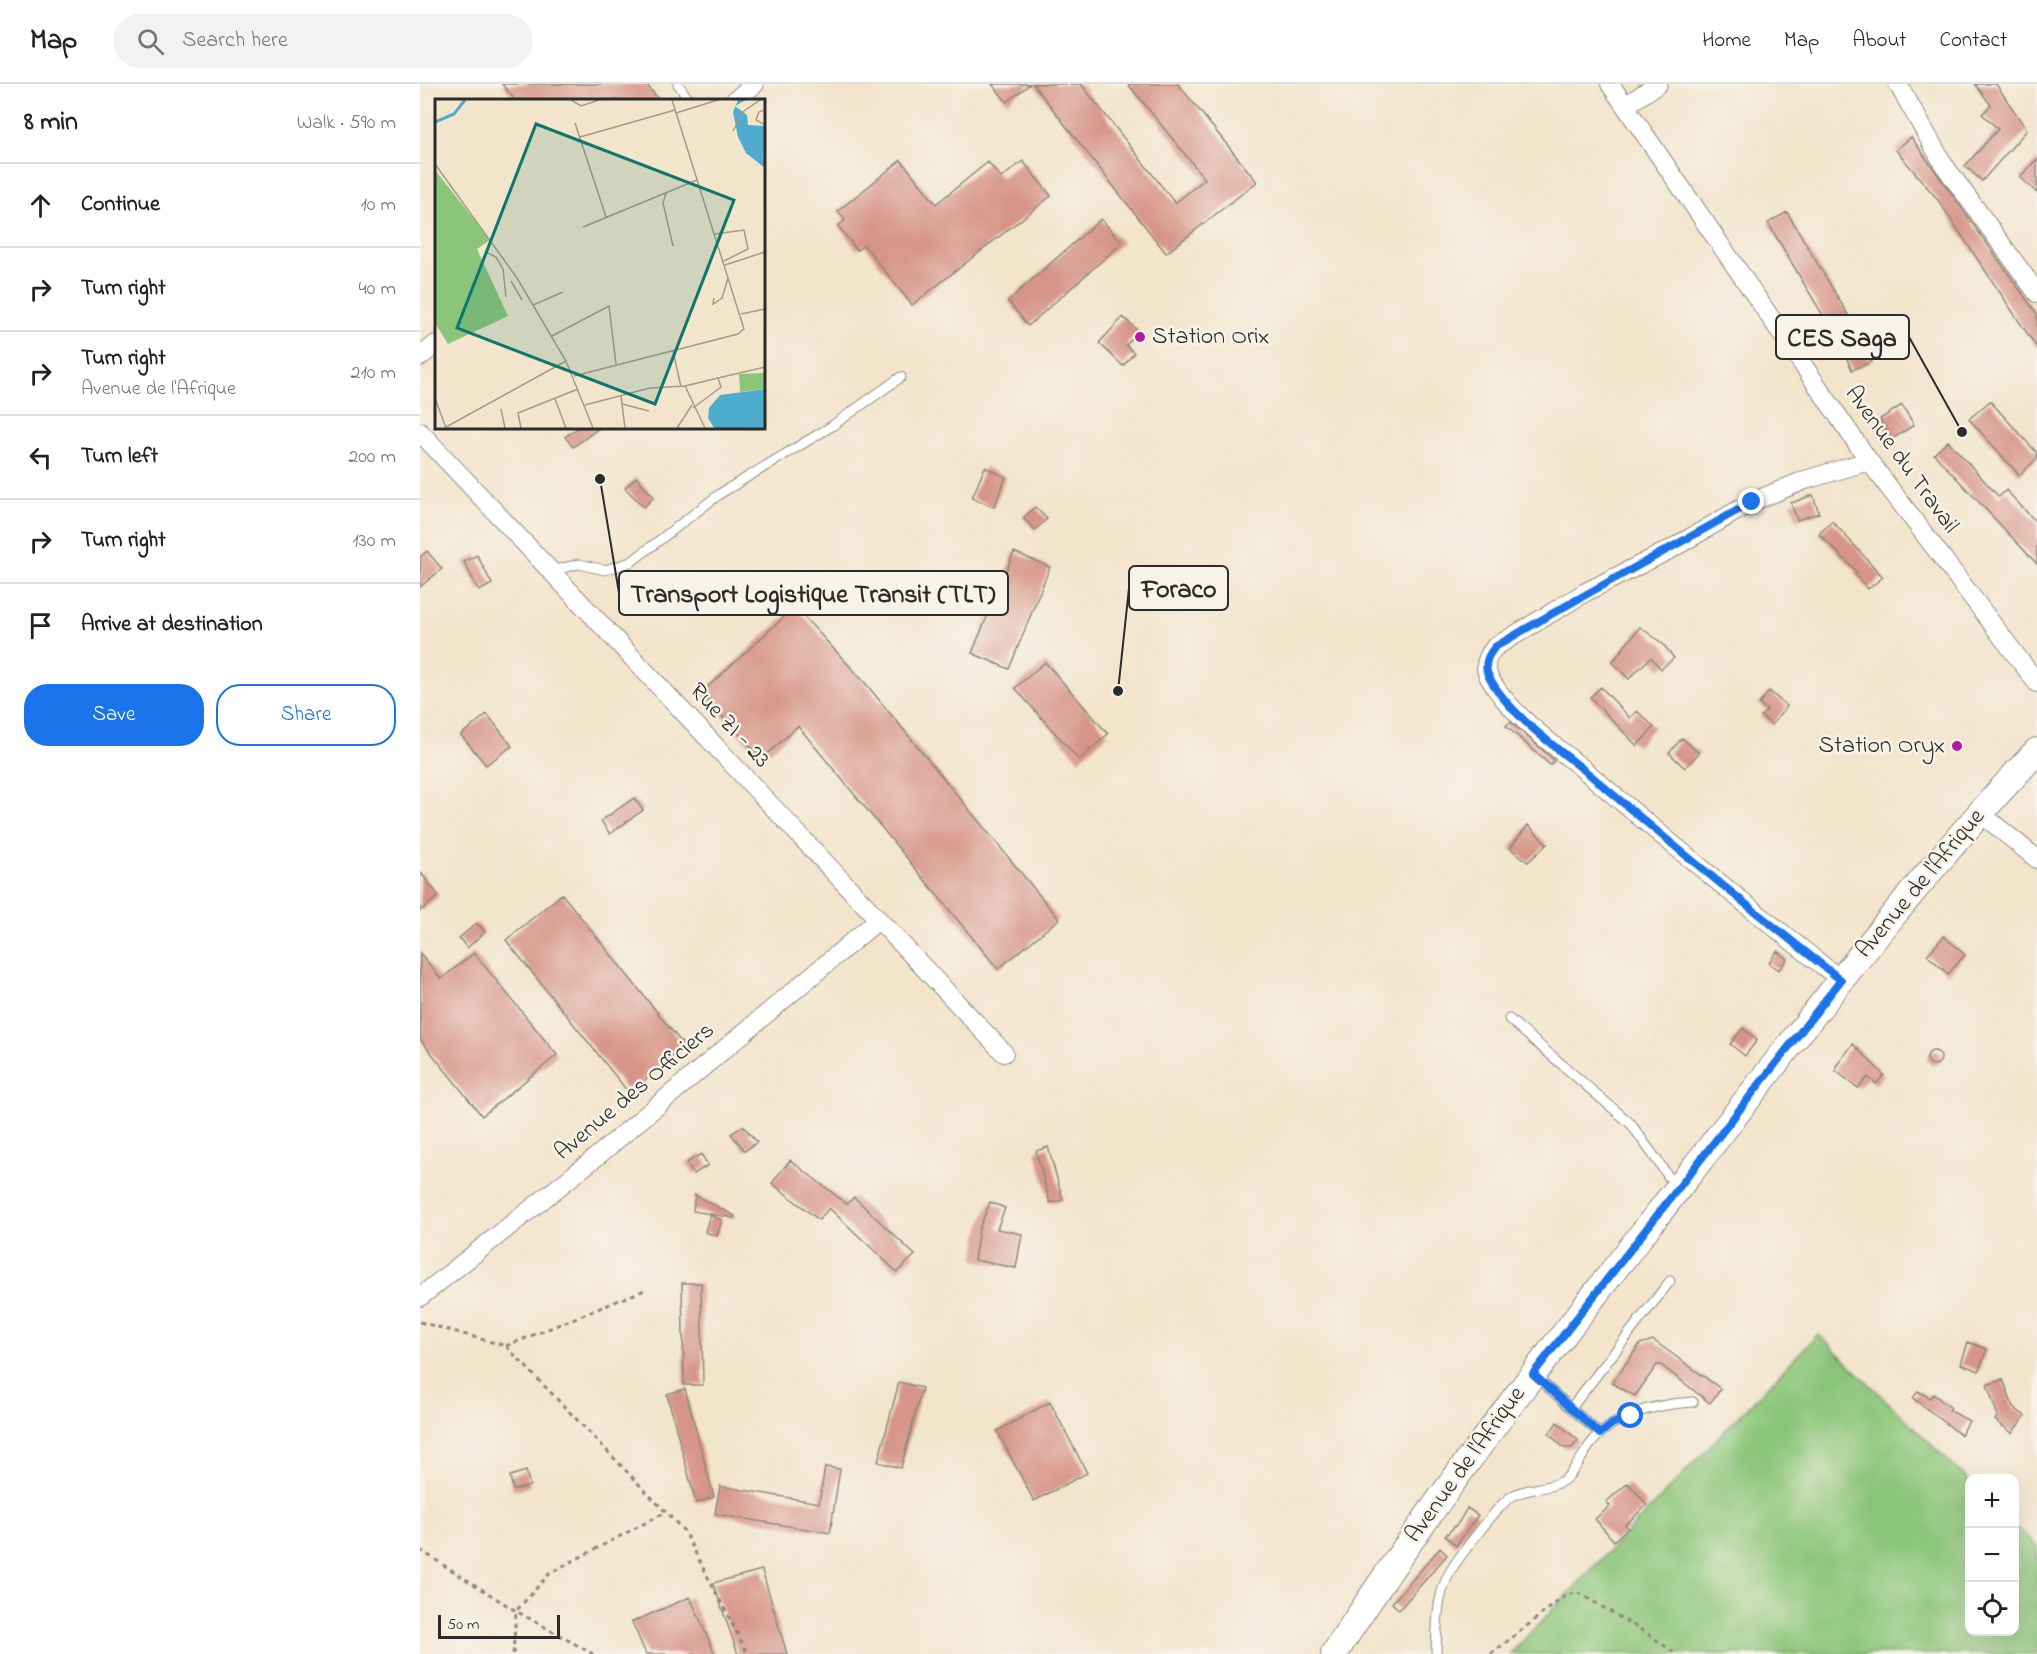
<!DOCTYPE html>
<meta charset="utf-8">
<style>
:root{--surface:#fff;--page:#f2f2f2;--text:#222;--muted:#767676;--line:#e0e0e0;--accent:#1a73e8}
body{margin:0;font-family:"Indie Flower",sans-serif;background:var(--page);color:var(--text)}
.controls{position:absolute;right:18px;bottom:18px;display:grid;overflow:hidden;border-radius:12px;box-shadow:0 6px 24px #0002}
.controls button{width:54px;height:54px;display:grid;place-items:center;padding:0;border:0;border-bottom:2px solid var(--line);background:var(--surface);color:var(--text);font:30px sans-serif}
.scale{position:absolute;left:18px;bottom:15px;width:122px;box-sizing:border-box;padding-left:6px;border:3px solid #2b2b2b;border-top:0;font-size:16px;line-height:21px;white-space:nowrap;color:#2b2b2b;-webkit-text-stroke:4px #f7f3e8;paint-order:stroke}
.stop{position:absolute;width:18px;height:18px;margin:-14px;border:4px solid #1a73e8;border-radius:50%;background:#fff}
.stop.end{background:#1a73e8;border-color:#fff;box-shadow:0 2px 6px #0008}
.list{margin:0;padding:0;list-style:none}
h2{display:flex;justify-content:space-between;align-items:center;height:78px;margin:0;padding:0 24px;font-size:26px}
h2 small{font-size:20px;font-weight:400;color:var(--muted)}
.list li{display:grid;grid-template-columns:39px 1fr auto;gap:18px;align-items:center;box-sizing:border-box;height:84px;padding:0 24px;border-top:2px solid var(--line)}
.list b{display:block;font-size:22px;white-space:nowrap}
.list p{margin:0;font-size:20px;white-space:nowrap;color:var(--muted)}
.list em{font-size:20px;font-style:normal;color:var(--muted)}
.actions{display:flex;gap:12px;padding:18px 24px}
.actions a{flex:1;padding:14px 0;border:2px solid var(--accent);border-radius:24px;text-align:center;font-size:21px;color:var(--accent)}
.actions .main{background:var(--accent);color:#fff}
.icon{flex:none;width:33px;height:33px;fill:none;stroke:currentColor;stroke-width:2;stroke-linecap:round;stroke-linejoin:round}
.map{position:relative;flex:none;width:1617px;height:1570px;overflow:hidden}
header{display:flex;align-items:center;gap:36px;box-sizing:border-box;height:84px;padding:0 30px;background:var(--surface);border-bottom:2px solid var(--line)}
header strong{font-size:28px}
nav{display:flex;gap:33px;margin-inline-start:auto;font-size:21px}
.search{width:420px;height:54px;background:var(--page);display:flex;align-items:center;gap:15px;box-sizing:border-box;padding:0 21px;border-radius:33px;color:var(--muted);font-size:22px}
main{display:flex}
aside{flex:1;background:var(--surface)}
.map>svg:first-child{display:block}
</style>
<header>
<strong>Map</strong>
<div class="search"><svg class="icon" aria-label="search" viewBox="0 0 24 24"><circle cx="10" cy="10" r="6"/><path d="M15 15l6 6"/></svg>Search here</div>
<nav><a>Home</a><a>Map</a><a>About</a><a>Contact</a></nav>
</header>
<main>
<aside>
<h2>8 min<small>Walk · 590 m</small></h2>
<ul class="list">
<li><svg class="icon" aria-label="ahead" viewBox="0 0 24 24"><path d="M12 20V5M6 11l6-6 6 6"/></svg><div><b>Continue</b></div><em>10 m</em></li>
<li><svg class="icon" aria-label="right" viewBox="0 0 24 24"><path d="M7 20v-9h11M14 6l5 5-5 5"/></svg><div><b>Turn right</b></div><em>40 m</em></li>
<li><svg class="icon" aria-label="right" viewBox="0 0 24 24"><path d="M7 20v-9h11M14 6l5 5-5 5"/></svg><div><b>Turn right</b><p>Avenue de l'Afrique</p></div><em>210 m</em></li>
<li><svg class="icon" aria-label="left" viewBox="0 0 24 24"><path d="M17 20v-9H6M10 6l-5 5 5 5"/></svg><div><b>Turn left</b></div><em>200 m</em></li>
<li><svg class="icon" aria-label="right" viewBox="0 0 24 24"><path d="M7 20v-9h11M14 6l5 5-5 5"/></svg><div><b>Turn right</b></div><em>130 m</em></li>
<li><svg class="icon" aria-label="arrive" viewBox="0 0 24 24"><path d="M6 21V4h12l-3 4 3 4H6"/></svg><div><b>Arrive at destination</b></div></li>
</ul>
<div class="actions"><a class="main">Save</a><a>Share</a></div>
</aside>
<div class="map">
<svg width="1617" height="1570" viewBox="0 0 1617 1570">
<rect width="100%" height="100%" fill="#f7f3e8"/>
<filter id="ink" filterUnits="userSpaceOnUse"><feTurbulence type="fractalNoise" baseFrequency=".0167" numOctaves="2"/><feDisplacementMap in="SourceGraphic" scale="12" xChannelSelector="R" yChannelSelector="G"/><feConvolveMatrix kernelMatrix="1 2 1 2 8 2 1 2 1" color-interpolation-filters="sRGB"/></filter>
<filter id="wash" filterUnits="userSpaceOnUse"><feTurbulence type="fractalNoise" baseFrequency=".008" numOctaves="4" result="noise"/><feDisplacementMap in="SourceGraphic" scale="24" xChannelSelector="R" yChannelSelector="G"/><feGaussianBlur stdDeviation="1.35" result="paint"/><feColorMatrix in="noise" values="0 0 0 0 0 0 0 0 0 0 0 0 0 0 0 0 0 1.4 0 .05"/><feComposite in="paint" operator="in"/></filter>
<g filter="url(#wash)">
<rect width="100%" height="100%" fill="#f3e4cc"/>
<path fill="#8bc579" stroke="#5b7852" stroke-width="1.5" d="M 1398,1250 L 1549,1397 L 1550,1548 L 1594,1548 L 1595,1441 L 1617,1463 L 1617,1570 L 1090,1570 Z"/>
<g id="blocks">
<path fill="#d79488" d="M 82,0 L 226,0 L 239,16 L 95,16 Z
M 572,0 L 610,0 L 587,18 Z
M 613,0 L 661,0 L 755,119 L 785,95 L 708,0 L 758,0 L 837,98 L 746,169 Z
M 1555,0 L 1576,0 L 1607,46 L 1562,97 L 1545,82 L 1578,45 L 1562,30 L 1571,21 Z
M 1491,53 L 1617,230 L 1617,264 L 1518,116 L 1476,66 Z
M 1617,75 L 1617,109 L 1600,93 Z
M 481,76 L 516,120 L 568,78 L 581,94 L 603,77 L 631,112 L 492,221 L 444,161 L 437,166 L 418,142 L 425,136 L 418,127 Z
M 1367,128 L 1433,239 L 1451,278 L 1432,286 L 1413,244 L 1411,245 L 1348,139 Z
M 681,135 L 702,159 L 608,242 L 588,217 Z
M 703,233 L 719,248 L 706,261 L 714,269 L 703,282 L 679,259 Z
M 1570,317 L 1617,369 L 1617,375 L 1599,391 L 1549,335 Z
M 1482,321 L 1494,341 L 1472,355 L 1460,335 Z
M 158,344 L 179,344 L 153,363 L 145,353 Z
M 1528,357 L 1579,413 L 1586,406 L 1617,439 L 1617,480 L 1514,370 Z
M 565,383 L 586,393 L 574,423 L 552,414 Z
M 216,393 L 234,413 L 224,423 L 205,404 Z
M 1393,411 L 1399,429 L 1377,436 L 1371,419 Z
M 615,423 L 627,435 L 615,446 L 603,434 Z
M 1412,437 L 1463,493 L 1448,505 L 1435,490 L 1437,488 L 1399,450 Z
M 7,467 L 22,485 L 0,503 L 0,473 Z
M 594,468 L 630,483 L 589,585 L 552,569 Z
M 57,471 L 72,500 L 59,507 L 44,478 Z
M 375,523 L 446,600 L 639,835 L 578,885 L 378,642 L 342,675 L 281,609 Z
M 1220,543 L 1243,560 L 1254,574 L 1241,585 L 1231,573 L 1209,595 L 1192,578 Z
M 625,578 L 688,650 L 659,676 L 595,604 Z
M 1181,603 L 1210,634 L 1217,627 L 1234,643 L 1217,662 L 1170,613 Z
M 1349,607 L 1367,622 L 1352,641 L 1341,632 L 1347,626 L 1339,620 Z
M 67,630 L 92,662 L 66,681 L 41,651 Z
M 1090,638 L 1134,676 L 1130,681 L 1086,642 Z
M 1262,654 L 1279,669 L 1265,684 L 1249,669 Z
M 214,714 L 223,726 L 190,750 L 181,737 Z
M 1108,741 L 1127,760 L 1108,778 L 1090,764 Z
M 0,788 L 19,812 L 0,827 Z
M 142,810 L 265,963 L 209,1009 L 86,856 Z
M 57,839 L 65,848 L 47,864 L 39,854 Z
M 1524,852 L 1545,871 L 1528,890 L 1507,871 Z
M 1357,867 L 1367,875 L 1359,886 L 1349,879 Z
M 0,869 L 21,895 L 54,869 L 137,971 L 62,1032 L 0,955 Z
M 1323,944 L 1337,956 L 1325,972 L 1310,960 Z
M 1433,960 L 1464,991 L 1456,1000 L 1448,993 L 1438,1004 L 1416,987 L 1416,982 Z
M1507 974a7 7 0 1 1 14 0a7 7 0 1 1-14 0Z
M 323,1042 L 337,1058 L 325,1067 L 311,1050 Z
M 628,1063 L 643,1116 L 630,1119 L 616,1067 Z
M 281,1070 L 288,1081 L 274,1090 L 266,1079 Z
M 370,1076 L 427,1120 L 434,1113 L 495,1171 L 477,1188 L 409,1124 L 399,1136 L 352,1099 Z
M 275,1111 L 315,1132 L 314,1134 L 273,1127 Z
M 570,1118 L 585,1124 L 577,1145 L 602,1150 L 596,1184 L 554,1176 L 559,1145 Z
M 290,1131 L 302,1136 L 297,1152 L 285,1148 Z
M 262,1199 L 281,1199 L 283,1301 L 264,1301 Z
M 1233,1256 L 1301,1305 L 1290,1319 L 1241,1281 L 1237,1281 L 1215,1312 L 1192,1299 L 1220,1260 Z
M 1548,1258 L 1567,1265 L 1559,1287 L 1541,1280 Z
M 1583,1295 L 1593,1323 L 1605,1332 L 1592,1349 L 1575,1336 L 1578,1332 L 1567,1301 Z
M 479,1298 L 502,1304 L 481,1384 L 458,1378 Z
M 265,1305 L 294,1413 L 276,1419 L 247,1310 Z
M 1498,1307 L 1510,1314 L 1513,1310 L 1531,1324 L 1529,1326 L 1549,1337 L 1541,1351 L 1493,1314 Z
M 630,1318 L 667,1389 L 614,1417 L 577,1347 Z
M 1137,1338 L 1158,1356 L 1152,1364 L 1144,1364 L 1129,1350 Z
M 405,1383 L 420,1385 L 410,1449 L 295,1430 L 300,1402 L 399,1419 Z
M 106,1387 L 110,1402 L 93,1406 L 90,1392 Z
M 1208,1399 L 1227,1421 L 1205,1441 L 1208,1444 L 1194,1457 L 1175,1435 L 1190,1422 L 1186,1418 Z
M 1047,1424 L 1058,1431 L 1036,1462 L 1025,1452 L 1039,1438 Z
M 1020,1464 L 1027,1471 L 979,1526 L 972,1519 Z
M 342,1486 L 367,1570 L 318,1570 L 293,1499 Z
M 270,1513 L 295,1570 L 226,1570 L 212,1538 Z"/>
</g>
</g>
<g filter="url(#ink)">
<use href="#blocks" fill-opacity="0" stroke="#8f887c" stroke-width="1.5"/>
<g fill="none" stroke-linecap="round" stroke-linejoin="round">
<defs>
<path id="lane" d="M 258,0 L 269,16
M 130,487 L 159,480 L 185,486 L 211,478 L 301,409 L 412,342 L 481,293
M 1089,935 L 1211,1040 L 1256,1103
M 1115,1292 L 1180,1350
M 1151,1324 L 1250,1197
M 1016,1570 C 1017,1546 1016,1517 1027,1494 C 1033,1479 1076,1425 1088,1415 C 1104,1402 1128,1407 1144,1396 C 1157,1386 1163,1368 1174,1356 C 1199,1328 1238,1320 1273,1318"/>
<path id="street" d="M 1190,0 L 1449,377 L 1617,599
M 1478,0 L 1524,81 L 1617,209
M 315,16 L 335,0
M 1205,22 L 1238,0
M 0,273 L 16,260
M 0,348 L 584,969
M 1559,728 L 1617,775
M 1421,896 C 1336,829 1252,761 1169,690 C 1137,663 1091,632 1070,595 C 1063,583 1066,573 1075,563 L 1166,508 L 1251,465 L 1332,418 L 1385,396 L 1449,377
M 0,1213 L 175,1074 L 458,836"/>
<path id="secondary" d="M 914,1570 C 1022,1402 1147,1246 1270,1089 C 1382,946 1492,799 1617,667"/>
</defs>
<use href="#lane" stroke="#8f887c" stroke-width="11"/>
<use href="#street" stroke="#8f887c" stroke-width="20"/>
<use href="#secondary" stroke="#8f887c" stroke-width="28"/>
<path stroke="#8f887c" stroke-width="3" stroke-dasharray="4.5 4.5" stroke-linecap="butt" d="M 0,1238 L 86,1262 L 264,1447 L 328,1570
M 86,1262 L 227,1205
M 0,1466 L 96,1527 L 173,1570
M 93,1570 L 96,1527 L 130,1489 L 246,1428
M 1071,1570 L 1145,1512 L 1157,1508 L 1228,1550 L 1256,1570"/>
<use href="#lane" stroke="#fff" stroke-width="9"/>
<use href="#street" stroke="#fff" stroke-width="18"/>
<use href="#secondary" stroke="#fff" stroke-width="26"/>
</g>
</g>
<g fill="none" stroke-linecap="round" stroke-linejoin="round" filter="url(#ink)">
<path stroke="#1a73e8" stroke-width="8" d="M 1211,1332 L 1192,1340 L 1180,1350 L 1113,1290 L 1421,896 C 1336,829 1252,761 1169,690 C 1137,664 1091,632 1070,595 C 1063,583 1066,573 1075,563 C 1159,512 1247,467 1332,418"/>
</g>
<g fill="#b5179e" stroke="#f7f3e8" stroke-width="2">
<circle cx="720" cy="253" r="6"/>
<circle cx="1537" cy="662" r="6"/>
</g>
<g text-anchor="middle" dominant-baseline="central" stroke-width="5" stroke-linejoin="round" paint-order="stroke">
<g font-size="24" fill="#2b2b2b" stroke="#f7f3e8" text-anchor="start">
<text x="732" y="253">Station Orix</text>
<text x="1525" y="662" text-anchor="end">Station Oryx</text>
</g>
<g font-size="24" fill="#2b2b2b" stroke="#f7f3e8">
<text transform="translate(1481 376) rotate(54)">Avenue du Travail</text>
<text transform="translate(309 642) rotate(47)">Rue ZI - 23</text>
<text transform="translate(1501 800) rotate(-50)">Avenue de l'Afrique</text>
<text transform="translate(215 1008) rotate(-40)">Avenue des Officiers</text>
<text transform="translate(1046 1381) rotate(-54)">Avenue de l'Afrique</text>
</g>
</g>
<g transform="translate(15 15)">
<rect width="330" height="330" fill="#f3e4cc"/>
<path d="M 0,71 L 55,141 L 42,150 L 73,217 L 13,245 L 0,224 ZM 330,274 L 330,290 L 305,293 L 304,275 Z" fill="#8bc579"/>
<path d="M 303,1 L 311,1 L 300,7 L 312,16 L 313,26 L 330,27 L 330,69 L 311,54 L 303,38 L 298,13 ZM 330,290 L 330,329 L 279,329 L 273,319 L 274,309 L 285,296 Z" fill="#50acce"/>
<path fill="none" stroke="#50acce" stroke-width="3" d="M 0,23 L 19,15 L 30,1"/>
<path fill="none" stroke="#a39a8c" stroke-width="1.5" d="M 136,1 L 146,7 L 164,1M 330,11 L 324,13 L 321,21 L 330,26M 241,14 L 283,1M 140,24 L 171,118M 298,32 L 309,12 L 325,1M 145,38 L 240,11M 0,65 L 82,179 L 131,262 L 158,329M 231,94 L 228,104 L 238,147M 148,128 L 262,81M 280,135 L 309,131 L 313,150 L 289,162M 51,153 L 61,158 L 68,170 L 71,198M 290,166 L 330,153M 76,182 L 87,201M 279,199 L 278,205 L 287,199 L 293,179M 98,206 L 128,193M 306,215 L 330,210M 117,237 L 174,207 L 181,265M 238,252 L 246,288M 139,277 L 303,235 L 309,230 L 237,1M 250,287 L 283,279M 186,297 L 190,329M 0,299 L 11,329M 120,300 L 131,329M 187,305 L 214,312M 150,306 L 215,289 L 250,287 L 270,329M 258,309 L 286,288 L 283,279 L 330,268M 66,310 L 70,329M 11,328 L 131,262M 86,329 L 83,314 L 143,290M 242,329 L 257,306"/>
<path fill="#0f766e" fill-opacity="0.15" stroke="#0f766e" stroke-width="3" d="M 101,25 L 299,101 L 220,305 L 22,229 Z"/>
<rect width="330" height="330" fill="none" stroke="#2b2b2b" stroke-width="3"/>
</g>
<path fill="none" stroke="#2b2b2b" stroke-width="2" d="M1542 348L1489 253M698 607L709 504M180 395L199 509"/>
<g fill="#2b2b2b" stroke="#f7f3e8" stroke-width="2">
<circle cx="1542" cy="348" r="6"/>
<circle cx="698" cy="607" r="6"/>
<circle cx="180" cy="395" r="6"/>
</g>
<g fill="#f7f3e8" stroke="#2b2b2b" stroke-width="2">
<rect x="1356" y="231" width="133" height="44" rx="6"/>
<rect x="709" y="482" width="99" height="44" rx="6"/>
<rect x="199" y="487" width="389" height="44" rx="6"/>
</g>
<g font-size="26" text-anchor="middle" font-weight="bold" fill="#2b2b2b">
<text x="1422" y="262">CES Saga</text>
<text x="759" y="513">Foraco</text>
<text x="393" y="518">Transport Logistique Transit (TLT)</text>
</g>
</svg>
<div class="controls">
<button>+</button>
<button>−</button>
<button><svg class="icon" aria-label="locate" viewBox="0 0 24 24"><circle cx="12" cy="12" r="6"/><path d="M12 2v4M12 18v4M2 12h4M18 12h4"/></svg></button>
</div>
<div class="scale">50 m</div>
<div class="stop" style="left:1211px;top:1332px"></div>
<div class="stop end" style="left:1332px;top:418px"></div>
</div>
</main>
